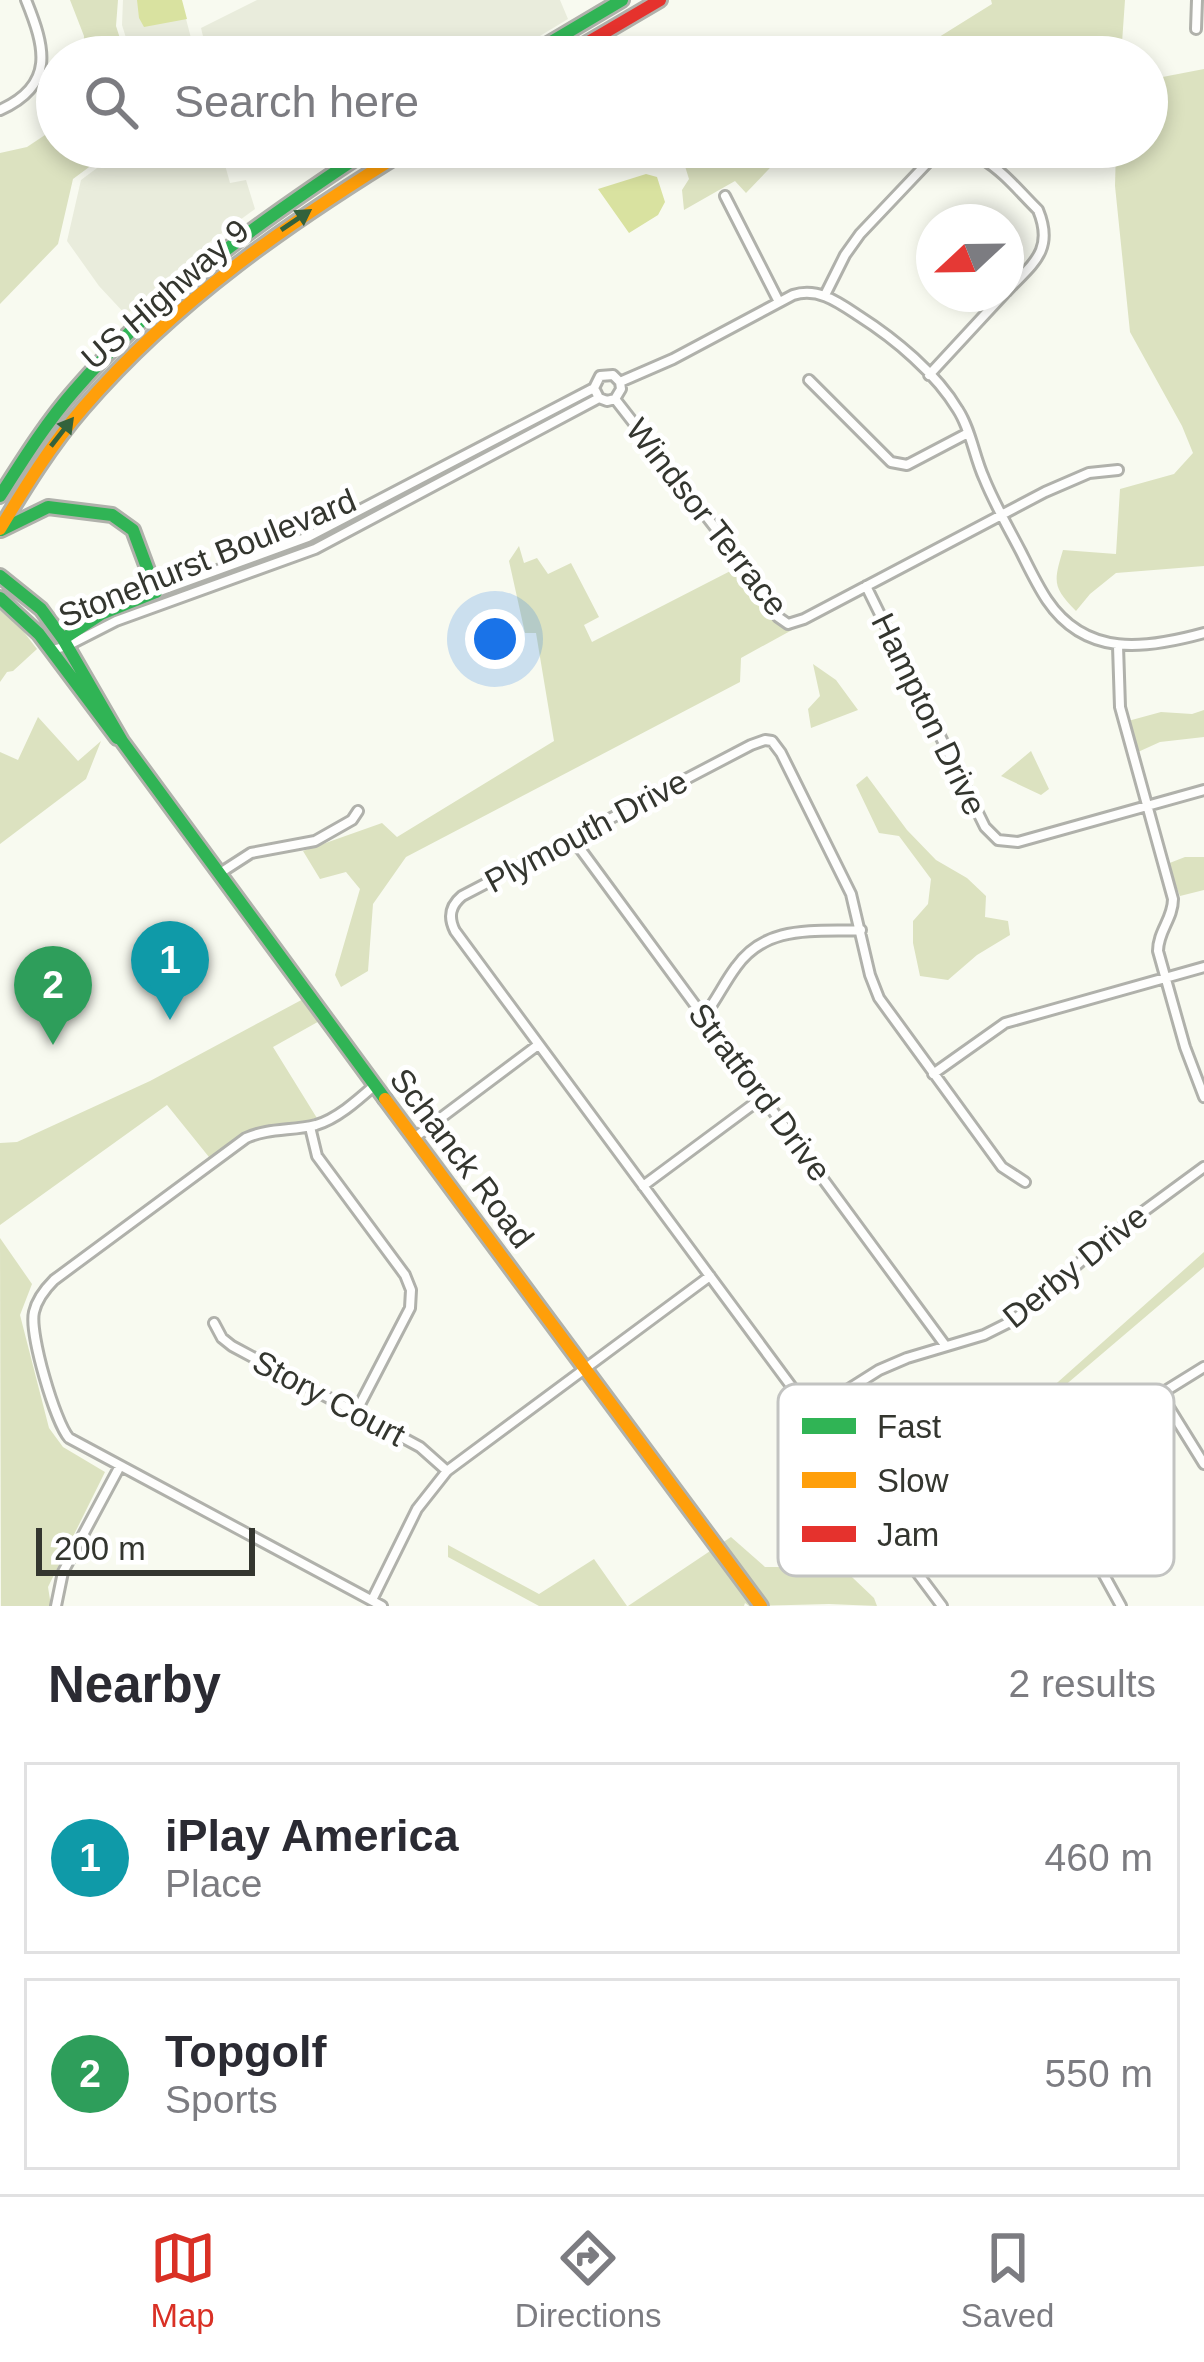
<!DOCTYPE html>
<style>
:root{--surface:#fff;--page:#f2f2f3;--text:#2b2b33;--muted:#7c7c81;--line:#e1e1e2;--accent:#d93025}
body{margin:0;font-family:Arial,sans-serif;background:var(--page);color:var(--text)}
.compass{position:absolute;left:916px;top:204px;width:108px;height:108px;border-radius:50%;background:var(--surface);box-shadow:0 6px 18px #0003;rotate:248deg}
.scale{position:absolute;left:36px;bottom:30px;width:219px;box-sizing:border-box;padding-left:12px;border:6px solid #34362f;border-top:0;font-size:33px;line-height:42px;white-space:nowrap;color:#34362f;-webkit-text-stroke:9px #fff;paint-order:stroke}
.you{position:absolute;left:495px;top:639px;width:42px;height:42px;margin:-30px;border:9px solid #fff;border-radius:50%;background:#1a73e8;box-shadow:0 0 0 18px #1a73e833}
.badge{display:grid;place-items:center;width:78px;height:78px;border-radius:50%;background:var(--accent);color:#fff;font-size:39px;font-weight:700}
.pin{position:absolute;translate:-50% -99px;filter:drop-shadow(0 3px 6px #0008)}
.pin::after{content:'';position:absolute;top:63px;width:42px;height:36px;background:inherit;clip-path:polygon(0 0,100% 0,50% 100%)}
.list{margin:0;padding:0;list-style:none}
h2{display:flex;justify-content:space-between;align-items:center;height:156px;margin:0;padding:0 48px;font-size:51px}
h2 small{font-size:39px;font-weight:400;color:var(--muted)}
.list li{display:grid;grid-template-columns:78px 1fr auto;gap:36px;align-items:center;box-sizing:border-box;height:192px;margin:0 24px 24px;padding:0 24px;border:3px solid var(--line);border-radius:0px}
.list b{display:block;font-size:45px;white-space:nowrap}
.list p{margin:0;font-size:39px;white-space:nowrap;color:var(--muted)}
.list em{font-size:39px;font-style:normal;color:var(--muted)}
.icon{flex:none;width:66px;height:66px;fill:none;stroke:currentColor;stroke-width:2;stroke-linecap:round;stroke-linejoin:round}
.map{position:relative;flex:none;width:1204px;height:1606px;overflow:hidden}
.search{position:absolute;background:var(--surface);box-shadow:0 6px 18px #0003;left:36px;right:36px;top:36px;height:132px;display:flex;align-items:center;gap:30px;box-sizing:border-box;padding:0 42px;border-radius:66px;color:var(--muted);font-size:45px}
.sheet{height:588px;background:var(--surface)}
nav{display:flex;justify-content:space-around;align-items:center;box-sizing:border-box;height:168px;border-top:3px solid var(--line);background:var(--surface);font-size:33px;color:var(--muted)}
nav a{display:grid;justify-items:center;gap:6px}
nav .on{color:var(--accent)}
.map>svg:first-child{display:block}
</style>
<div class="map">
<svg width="1204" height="1606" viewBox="0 0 1204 1606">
<rect width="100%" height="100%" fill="#f8faf0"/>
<path fill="#e9ecdc" d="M 123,0 L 181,0 L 196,57 L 132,57 L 122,25 Z
M 257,0 L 560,0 L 568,19 L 505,57 L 208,57 L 201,28 Z
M 125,147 L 220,147 L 230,183 L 246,180 L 255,209 L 211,241 L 126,315 L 99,286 L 67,241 L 81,180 Z
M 231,147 L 356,147 L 323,167 L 231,150 Z"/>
<path fill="#dce2c0" d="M 70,0 L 118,0 L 116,26 L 126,57 L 83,57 L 84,36 Z
M 991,0 L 1125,0 L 1121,57 L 1040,57 L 989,45 L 962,50 L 947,57 L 907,57 L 992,4 Z
M 1204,69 L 1204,566 L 1116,573 L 1090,594 L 1076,611 C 1053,587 1053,583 1063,550 L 1116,554 L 1120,489 L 1174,474 L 1193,453 L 1182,426 L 1130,332 L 1115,186 L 1116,147 L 1147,147 L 1147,80 Z
M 57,127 L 57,147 L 116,147 L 73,179 L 58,244 L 0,304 L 0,153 L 27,147 Z
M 679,147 L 790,147 L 746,193 L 735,181 L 684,210 L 682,190 L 689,179 Z
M 519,546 L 524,563 L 537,558 L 548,574 L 571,563 L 599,617 L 584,625 L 592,642 L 744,564 L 792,630 L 741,658 L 740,682 L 406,857 L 373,904 L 368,971 L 341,987 L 335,975 L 360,889 L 346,872 L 320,879 L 303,851 L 382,823 L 397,837 L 554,741 L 536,633 L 525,633 L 509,561 Z
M 0,610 L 20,627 L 37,649 L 13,671 L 7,672 L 0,682 Z
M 813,664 L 836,680 L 858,710 L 811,728 L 808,709 L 820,696 Z
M 1204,710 L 1204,737 L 1160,742 L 1138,752 L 1128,721 L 1161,712 L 1192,714 Z
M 38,717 L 78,761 L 101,741 L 86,779 L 0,844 L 0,752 L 18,760 Z
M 1031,751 L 1049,789 L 1041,795 L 1001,776 Z
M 867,776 L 907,830 L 936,860 L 967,878 L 986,896 L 985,917 L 1008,921 L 1010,935 L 977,955 L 948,980 L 920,976 L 913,943 L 913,921 L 928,904 L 931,879 L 899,836 L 879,833 L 856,785 Z
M 1185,857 L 1204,857 L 1204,890 L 1180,896 L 1167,864 Z
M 307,997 L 323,1019 L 273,1047 L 320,1123 L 255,1134 L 213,1162 L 167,1105 L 0,1225 L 0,1143 L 17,1142 L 150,1081 Z
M 0,1238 L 32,1284 L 20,1315 L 49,1428 L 63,1447 L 105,1472 L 48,1587 L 51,1606 L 1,1606 Z
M 1204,1252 L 1204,1267 L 1049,1399 L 950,1435 L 822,1502 L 813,1540 L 874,1598 L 877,1606 L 829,1604 L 749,1606 L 745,1603 L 744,1606 L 628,1606 L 731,1537 L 765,1567 L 791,1567 L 802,1557 L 789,1505 L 971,1411 L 1049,1390 Z
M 448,1545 L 539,1594 L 594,1559 L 627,1606 L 539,1606 L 448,1557 Z"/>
<path fill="#d9e2a0" d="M 137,0 L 182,0 L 187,19 L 144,27 L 139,18 Z
M 646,174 L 657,177 L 665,202 L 658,215 L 629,233 L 598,189 Z"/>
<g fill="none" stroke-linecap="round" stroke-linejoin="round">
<defs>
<path id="street" d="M 1196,29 L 1197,0
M 0,110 C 56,85 45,47 26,0
M 725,196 L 779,302
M 825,295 L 845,255 L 860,234 L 933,157 C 976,134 1010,183 1038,210 C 1055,251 1032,264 1006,292
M 929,375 L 1004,294
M 809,380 L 891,462 L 907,465 L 968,433
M 620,382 L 673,359 L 793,295 C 818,287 838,302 859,316 C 895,339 936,373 958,410 C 971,430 974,456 984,478 C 994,503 1008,527 1021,552 C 1029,568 1037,585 1047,600 C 1086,658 1146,649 1204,633
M 615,399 L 745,566 L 778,617 L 788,624 L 804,619 L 1045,492 L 1089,473 L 1118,470
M 866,586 L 985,827 L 998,840 L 1018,842 L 1204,790
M 157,592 L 308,537 L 594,388 L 600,376 L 613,375 L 620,382 L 621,389 L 615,399 L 607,401 L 599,398 L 594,388
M 1118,646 L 1120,707 L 1173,899 C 1173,919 1158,931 1158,951 L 1185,1047 L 1204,1097
M 52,650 L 67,646 L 116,621 L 315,549 L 599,398
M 573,839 L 945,1345
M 220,873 L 251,853 L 315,841 L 352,820 L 358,811
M 704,1016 C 716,1001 724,983 736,967 C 766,924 815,932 861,930
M 933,1074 L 1005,1023 L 1204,967
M 375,1085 C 358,1100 337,1119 316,1125 C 292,1131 268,1128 246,1138 L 54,1280 C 45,1289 37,1299 34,1312 C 29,1333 55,1422 69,1438 L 382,1606
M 310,1127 L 317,1156 L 405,1275 L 411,1290 L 410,1308 L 356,1412
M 414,1138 L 538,1045
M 643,1186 L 763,1097
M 214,1323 L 222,1338 L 232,1346 L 420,1447 L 447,1471
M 1160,1393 L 1204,1464
M 811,1413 L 879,1370 L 907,1358 L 984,1335 L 1014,1320 L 1110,1236 L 1204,1167
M 1045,1468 L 1121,1606
M 901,1551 L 985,1490 L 1079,1454 L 1133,1411 L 1204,1367
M 372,1600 L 417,1509 L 447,1471 L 710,1276
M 56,1606 L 63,1572 L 120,1466
M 942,1606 L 874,1515 L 857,1476 L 828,1436 L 455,931 C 448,917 450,906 462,896 L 751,745 L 765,740 L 772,741 L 781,753 L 851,894 L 870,975 L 879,998 L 1002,1167 L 1025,1182"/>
<path id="fast" d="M 526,57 L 622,0
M 0,496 C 23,460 46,423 74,391 C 159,292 265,218 373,147
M 1,530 L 48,507 L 112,515 L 133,530 L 156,592
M 0,576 L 41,609 L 63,639 L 101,614 L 156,592
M 0,598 L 39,634 L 117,738
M 63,639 L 122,741 L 385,1099"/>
<path id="slow" d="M 0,529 C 25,487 51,445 83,408 C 176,300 291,221 412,147
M 385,1099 L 761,1606"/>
<path id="jam" d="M 563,57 L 660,0"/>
</defs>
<use href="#street" stroke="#b0b1ab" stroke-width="14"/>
<use href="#fast" stroke="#b0b1ab" stroke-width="18"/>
<use href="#slow" stroke="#b0b1ab" stroke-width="18"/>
<use href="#jam" stroke="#b0b1ab" stroke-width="18"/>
<use href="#street" stroke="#fefefd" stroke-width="8"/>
<use href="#fast" stroke="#30b455" stroke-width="12"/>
<use href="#slow" stroke="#ff9f0a" stroke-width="12"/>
<use href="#jam" stroke="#e5322d" stroke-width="12"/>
</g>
<defs><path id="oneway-solid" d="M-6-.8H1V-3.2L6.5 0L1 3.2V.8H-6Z" transform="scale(3)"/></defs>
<g fill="#33623c">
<use href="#oneway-solid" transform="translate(296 220) rotate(-34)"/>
<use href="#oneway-solid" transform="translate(62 432) rotate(-52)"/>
</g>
<g text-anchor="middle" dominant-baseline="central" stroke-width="10" stroke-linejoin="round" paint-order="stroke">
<g font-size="33" fill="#34362f" stroke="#fff">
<text transform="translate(165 294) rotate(-41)">US Highway 9</text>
<text transform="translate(707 517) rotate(52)">Windsor Terrace</text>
<text transform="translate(207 558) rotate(-22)">Stonehurst Boulevard</text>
<text transform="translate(929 714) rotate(64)">Hampton Drive</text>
<text transform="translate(586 831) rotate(-28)">Plymouth Drive</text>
<text transform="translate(760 1092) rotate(53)">Stratford Drive</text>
<text transform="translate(462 1158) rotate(53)">Schanck Road</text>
<text transform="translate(1075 1266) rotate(-39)">Derby Drive</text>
<text transform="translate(329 1398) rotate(28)">Story Court</text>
</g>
</g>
<rect x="778" y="1384" width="396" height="192" rx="18" fill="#fff" stroke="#c2c3c1" stroke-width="3"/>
<rect x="802" y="1418" width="54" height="16" fill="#30b455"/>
<rect x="802" y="1472" width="54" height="16" fill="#ff9f0a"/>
<rect x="802" y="1526" width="54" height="16" fill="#e5322d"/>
<g font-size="33" fill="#34362f">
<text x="877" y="1438">Fast</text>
<text x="877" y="1492">Slow</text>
<text x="877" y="1546">Jam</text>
</g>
</svg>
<svg class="compass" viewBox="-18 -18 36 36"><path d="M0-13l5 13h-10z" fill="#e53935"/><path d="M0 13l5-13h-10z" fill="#7c7c81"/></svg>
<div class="scale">200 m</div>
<div class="you"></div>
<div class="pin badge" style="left:170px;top:1020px;background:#0f9aa8">1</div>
<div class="pin badge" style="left:53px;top:1045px;background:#2e9e5b">2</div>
<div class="search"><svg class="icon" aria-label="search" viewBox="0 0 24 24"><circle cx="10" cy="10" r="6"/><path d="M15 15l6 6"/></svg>Search here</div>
</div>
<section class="sheet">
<h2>Nearby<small>2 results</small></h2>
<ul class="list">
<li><span class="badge" style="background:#0f9aa8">1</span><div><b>iPlay America</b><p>Place</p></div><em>460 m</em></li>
<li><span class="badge" style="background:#2e9e5b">2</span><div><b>Topgolf</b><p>Sports</p></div><em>550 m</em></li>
</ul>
</section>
<nav>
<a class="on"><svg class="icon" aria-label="map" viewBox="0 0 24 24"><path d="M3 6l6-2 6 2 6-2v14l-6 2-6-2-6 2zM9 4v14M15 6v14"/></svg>Map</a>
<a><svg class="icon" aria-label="directions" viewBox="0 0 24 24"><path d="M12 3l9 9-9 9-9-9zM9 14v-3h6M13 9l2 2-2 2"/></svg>Directions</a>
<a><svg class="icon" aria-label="saved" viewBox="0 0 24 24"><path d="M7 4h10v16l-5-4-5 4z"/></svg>Saved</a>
</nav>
